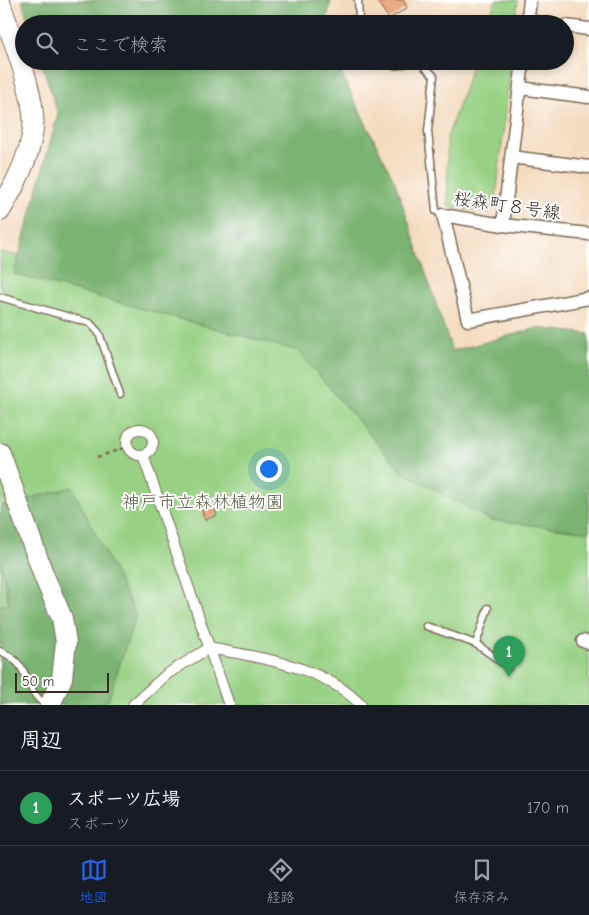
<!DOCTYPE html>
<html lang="ja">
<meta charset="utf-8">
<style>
:root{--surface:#171b24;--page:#242831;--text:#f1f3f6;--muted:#9ea1a6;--line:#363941;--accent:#2563eb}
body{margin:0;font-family:"Comic Neue","Klee One",sans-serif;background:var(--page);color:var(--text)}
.scale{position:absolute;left:15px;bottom:12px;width:94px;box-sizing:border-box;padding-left:5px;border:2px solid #3b2a1e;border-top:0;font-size:14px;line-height:18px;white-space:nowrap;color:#3b2a1e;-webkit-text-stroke:4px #fff;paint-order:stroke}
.you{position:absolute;left:268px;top:468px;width:18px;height:18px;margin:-12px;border:4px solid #fff;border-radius:50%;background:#1a73e8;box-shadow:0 0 0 8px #1a73e833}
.badge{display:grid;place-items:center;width:32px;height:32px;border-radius:50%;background:var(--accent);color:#fff;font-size:16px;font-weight:700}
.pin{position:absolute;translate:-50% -41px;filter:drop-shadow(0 1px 2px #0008)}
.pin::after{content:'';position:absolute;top:26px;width:18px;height:15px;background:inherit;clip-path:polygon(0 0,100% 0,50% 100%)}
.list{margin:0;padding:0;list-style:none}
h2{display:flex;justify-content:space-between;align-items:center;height:65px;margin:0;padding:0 20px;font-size:21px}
h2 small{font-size:16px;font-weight:400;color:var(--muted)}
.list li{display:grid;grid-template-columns:32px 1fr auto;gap:15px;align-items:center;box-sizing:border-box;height:75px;padding:0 20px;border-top:1px solid var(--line)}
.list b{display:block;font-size:19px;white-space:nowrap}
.list p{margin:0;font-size:16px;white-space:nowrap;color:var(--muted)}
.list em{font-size:16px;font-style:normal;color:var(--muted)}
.icon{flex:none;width:28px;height:28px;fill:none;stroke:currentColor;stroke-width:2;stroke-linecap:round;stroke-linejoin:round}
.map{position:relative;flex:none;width:589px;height:705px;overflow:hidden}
.search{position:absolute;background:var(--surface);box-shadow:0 2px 8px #0003;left:15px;right:15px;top:15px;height:55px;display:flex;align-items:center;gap:12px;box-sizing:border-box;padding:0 18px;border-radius:28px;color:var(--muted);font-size:19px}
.sheet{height:140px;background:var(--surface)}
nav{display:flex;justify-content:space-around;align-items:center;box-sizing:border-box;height:70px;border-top:1px solid var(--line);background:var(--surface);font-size:14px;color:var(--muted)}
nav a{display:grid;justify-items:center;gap:2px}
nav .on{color:var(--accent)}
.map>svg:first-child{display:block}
</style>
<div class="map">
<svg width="589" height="705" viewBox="0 0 589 705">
<rect width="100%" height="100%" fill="#fff"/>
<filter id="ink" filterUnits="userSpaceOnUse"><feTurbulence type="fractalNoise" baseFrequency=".02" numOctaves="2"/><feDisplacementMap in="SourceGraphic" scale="10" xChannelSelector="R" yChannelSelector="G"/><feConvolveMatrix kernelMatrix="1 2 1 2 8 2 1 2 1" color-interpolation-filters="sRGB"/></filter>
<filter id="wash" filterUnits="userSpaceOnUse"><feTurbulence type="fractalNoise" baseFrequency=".0096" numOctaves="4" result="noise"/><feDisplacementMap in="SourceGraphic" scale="20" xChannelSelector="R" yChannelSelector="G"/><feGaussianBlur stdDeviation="1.12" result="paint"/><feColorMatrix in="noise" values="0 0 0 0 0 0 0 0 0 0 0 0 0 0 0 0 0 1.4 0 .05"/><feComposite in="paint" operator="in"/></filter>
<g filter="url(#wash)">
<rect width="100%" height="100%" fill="#f4dcbf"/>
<path fill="#98d184" stroke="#6a7e51" d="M 496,0 L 518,0 L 515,24 L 487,24 Z
M 474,61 L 511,61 L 495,207 L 489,213 L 448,206 L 447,138 Z
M 0,252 L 310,317 L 589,457 L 589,705 L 0,705 Z"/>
<path fill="#7ab372" stroke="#5a6e48" d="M 22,0 L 331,0 L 326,24 L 29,24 Z
M 41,61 L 335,61 L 395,182 L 452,351 L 538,328 L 589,334 L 589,532 L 490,520 L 401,471 L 298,351 L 14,274 L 58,114 Z
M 72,487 L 136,615 L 108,700 L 101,705 L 0,705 L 0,605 L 9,604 L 0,560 L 0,506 Z"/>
<g id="blocks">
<path fill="#e5996c" d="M 386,0 L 403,0 L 407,8 L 389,19 L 379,4 Z
M 210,497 L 217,515 L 205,520 L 199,501 Z"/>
</g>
</g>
<g filter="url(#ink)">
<use href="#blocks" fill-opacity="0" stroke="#7c6856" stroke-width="1"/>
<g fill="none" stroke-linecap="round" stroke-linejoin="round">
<defs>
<path id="service" d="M 358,0 L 359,19 L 362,24
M 383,61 C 393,69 403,65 414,61
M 419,61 L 434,76 L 428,131 L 436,211 L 443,215
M 0,297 L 90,323 L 99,333 L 120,394
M 426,626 L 476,644 L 509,667
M 476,644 L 488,608
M 0,651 C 34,666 21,688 46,705"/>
<path id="pedestrian" d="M127 442a13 13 0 1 1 26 0a13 13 0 1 1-26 0Z
M 143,455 L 229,705
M 133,705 L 167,674 L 209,648 C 261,658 323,665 361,705"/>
<path id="minor" d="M 527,21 L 548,24
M 527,24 L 530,0
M 565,26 L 589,29
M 520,88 L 589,97
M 511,157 L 589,167
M 503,225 L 523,61
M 589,234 L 503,225 L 443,215 L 468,320 L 589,298
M 583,641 L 589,643"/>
<path id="primary" d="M 0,3 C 11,36 37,96 33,129 C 30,157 14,187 0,211
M 0,453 L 44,576 L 62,618 L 66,642 L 62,678 L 50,705"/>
</defs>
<use href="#service" stroke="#7c6856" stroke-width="9"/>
<use href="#pedestrian" stroke="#7c6856" stroke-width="12"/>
<use href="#minor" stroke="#7c6856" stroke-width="15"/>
<use href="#primary" stroke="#7c6856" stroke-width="22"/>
<path stroke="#7c6856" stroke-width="2.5" stroke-dasharray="4 4" stroke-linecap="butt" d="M 97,457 L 127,447"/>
<use href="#service" stroke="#fff" stroke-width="6"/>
<use href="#pedestrian" stroke="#fff" stroke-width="10"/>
<use href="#minor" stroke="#fff" stroke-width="12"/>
<use href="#primary" stroke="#fff" stroke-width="20"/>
</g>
</g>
<g text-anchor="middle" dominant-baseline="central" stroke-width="4" stroke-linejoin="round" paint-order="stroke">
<g font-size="18" fill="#3b2a1e" stroke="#fff">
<text transform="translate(507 206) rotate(8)">桜森町８号線</text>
</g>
<g font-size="18" fill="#575c3d" stroke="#fff">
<text x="203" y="502">神戸市立森林植物園</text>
</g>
</g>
</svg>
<div class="scale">50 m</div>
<div class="you"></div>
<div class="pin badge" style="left:509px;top:677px;background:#2e9e5b">1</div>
<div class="search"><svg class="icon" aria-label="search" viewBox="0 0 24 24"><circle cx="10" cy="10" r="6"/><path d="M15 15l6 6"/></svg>ここで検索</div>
</div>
<section class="sheet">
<h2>周辺<small></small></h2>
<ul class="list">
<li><span class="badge" style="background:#2e9e5b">1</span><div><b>スポーツ広場</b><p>スポーツ</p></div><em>170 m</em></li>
</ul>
</section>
<nav>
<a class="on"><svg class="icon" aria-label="map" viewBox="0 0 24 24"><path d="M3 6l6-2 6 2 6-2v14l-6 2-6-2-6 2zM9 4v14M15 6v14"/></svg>地図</a>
<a><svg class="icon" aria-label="directions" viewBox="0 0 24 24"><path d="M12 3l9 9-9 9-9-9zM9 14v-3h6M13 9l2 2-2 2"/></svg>経路</a>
<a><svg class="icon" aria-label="saved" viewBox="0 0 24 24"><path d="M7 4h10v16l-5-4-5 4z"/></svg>保存済み</a>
</nav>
